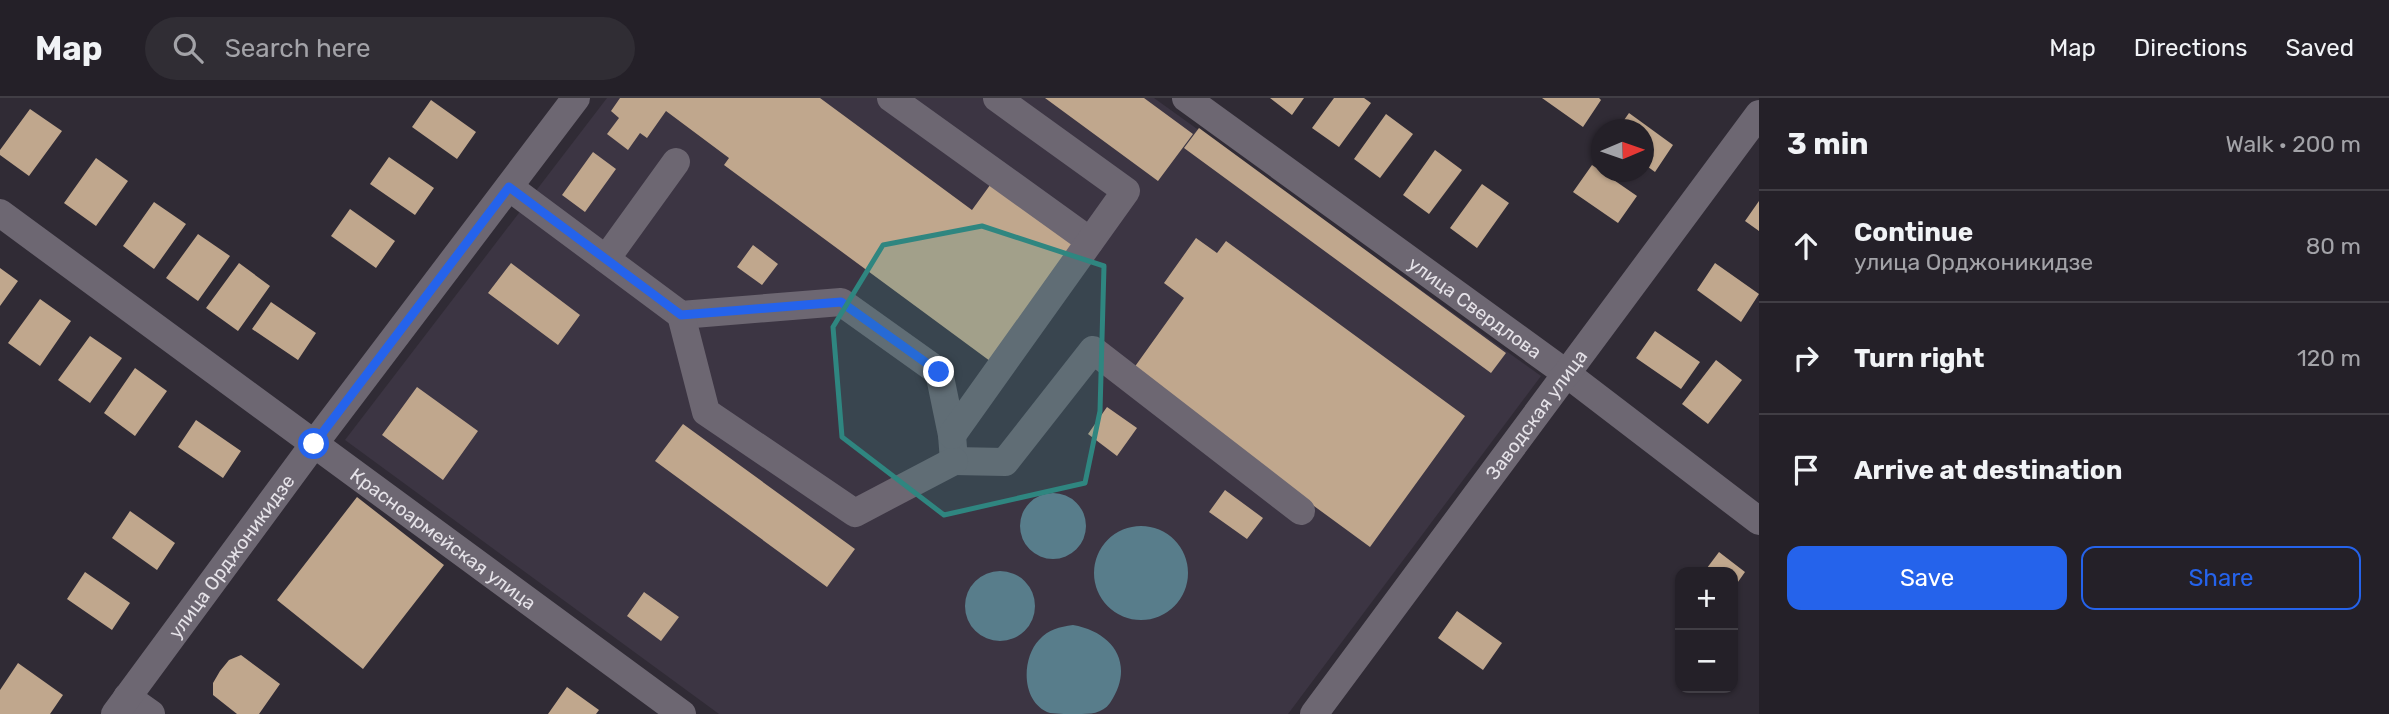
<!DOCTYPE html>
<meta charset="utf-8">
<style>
:root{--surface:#242028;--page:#302d34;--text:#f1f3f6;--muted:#a3a3a8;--line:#413e45;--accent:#2563eb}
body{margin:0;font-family:Rubik,sans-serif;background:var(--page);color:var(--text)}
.controls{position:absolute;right:21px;bottom:21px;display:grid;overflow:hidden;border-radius:14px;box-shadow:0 2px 5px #0004}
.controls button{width:63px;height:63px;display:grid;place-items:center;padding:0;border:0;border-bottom:2px solid var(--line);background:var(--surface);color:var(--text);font:35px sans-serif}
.compass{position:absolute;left:1591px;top:21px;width:63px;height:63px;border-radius:50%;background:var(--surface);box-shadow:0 2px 5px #0004;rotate:88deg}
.stop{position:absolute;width:21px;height:21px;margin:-16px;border:5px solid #2563eb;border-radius:50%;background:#fff}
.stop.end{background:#2563eb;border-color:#fff;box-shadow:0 2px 7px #0008}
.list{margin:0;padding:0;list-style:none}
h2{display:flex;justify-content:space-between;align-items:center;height:91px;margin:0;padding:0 28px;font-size:30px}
h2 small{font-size:23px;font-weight:400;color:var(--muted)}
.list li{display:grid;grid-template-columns:46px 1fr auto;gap:21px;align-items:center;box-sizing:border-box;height:112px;padding:0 28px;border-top:2px solid var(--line)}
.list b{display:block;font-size:26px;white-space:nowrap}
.list p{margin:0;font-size:23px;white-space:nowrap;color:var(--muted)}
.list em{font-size:23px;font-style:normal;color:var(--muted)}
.actions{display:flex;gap:14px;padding:21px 28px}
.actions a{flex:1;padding:16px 0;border:2px solid var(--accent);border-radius:14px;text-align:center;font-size:24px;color:var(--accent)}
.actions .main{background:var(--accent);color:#fff}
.icon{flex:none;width:38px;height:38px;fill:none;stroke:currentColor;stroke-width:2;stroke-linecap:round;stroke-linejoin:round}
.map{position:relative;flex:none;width:1759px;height:616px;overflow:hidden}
header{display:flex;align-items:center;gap:42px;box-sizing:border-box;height:98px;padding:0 35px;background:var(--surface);border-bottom:2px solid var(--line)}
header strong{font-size:33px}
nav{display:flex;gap:38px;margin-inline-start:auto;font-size:24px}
.search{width:490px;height:63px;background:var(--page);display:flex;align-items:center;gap:18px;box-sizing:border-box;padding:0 24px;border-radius:38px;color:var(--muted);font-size:26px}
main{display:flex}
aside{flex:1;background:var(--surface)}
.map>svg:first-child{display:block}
</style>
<header>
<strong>Map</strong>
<div class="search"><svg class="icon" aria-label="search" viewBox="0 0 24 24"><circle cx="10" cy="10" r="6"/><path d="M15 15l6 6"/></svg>Search here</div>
<nav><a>Map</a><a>Directions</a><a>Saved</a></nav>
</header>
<main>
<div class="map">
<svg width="1759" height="616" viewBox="0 0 1759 616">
<rect width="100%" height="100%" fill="#302b35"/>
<path fill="#3c3543" d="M 607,0 L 1154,0 L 1541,278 L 1288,616 L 719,616 L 345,342 Z"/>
<path fill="#587d8b" d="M1020 428a33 33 0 1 1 66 0a33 33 0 1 1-66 0Z
M1094 475a47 47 0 1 1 94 0a47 47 0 1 1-94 0Z
M965 508a35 35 0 1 1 70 0a35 35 0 1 1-70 0Z
M 1073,527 C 1113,534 1136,566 1110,605 C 1102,616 1090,616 1077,616 C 1069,616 1058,616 1050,615 C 1021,605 1021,561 1039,542 C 1049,531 1059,529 1073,527 Z"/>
<path fill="#c0a78d" d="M 620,0 L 820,0 L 972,112 L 993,83 L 1076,145 L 990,263 L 724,67 L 729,60 L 666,13 L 647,40 L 640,35 L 628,52 L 607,36 L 619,20 L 611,13 Z
M 1045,0 L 1144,0 L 1193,36 L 1158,83 Z
M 1270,0 L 1304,0 L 1292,17 Z
M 1334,0 L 1364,0 L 1371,5 L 1339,49 L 1312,30 Z
M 1542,0 L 1599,0 L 1601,2 L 1583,29 Z
M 431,2 L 476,34 L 457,61 L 412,29 Z
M 30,11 L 62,33 L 29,78 L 0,57 L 0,52 Z
M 1629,15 L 1673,47 L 1655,74 L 1644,66 L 1644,32 L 1617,32 Z
M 1386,16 L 1413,36 L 1380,80 L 1354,61 Z
M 1199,30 L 1506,255 L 1491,275 L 1184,50 Z
M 1435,52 L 1462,72 L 1429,116 L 1403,97 Z
M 593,54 L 616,71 L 585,114 L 562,97 Z
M 389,59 L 434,90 L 415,117 L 370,86 Z
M 96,60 L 128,83 L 96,128 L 64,105 Z
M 1592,67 L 1637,98 L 1618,125 L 1573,94 Z
M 1482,86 L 1509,105 L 1477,150 L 1450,130 Z
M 1759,103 L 1759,133 L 1745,123 Z
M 154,104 L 186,126 L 154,171 L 123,148 Z
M 350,111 L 395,143 L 376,170 L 331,138 Z
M 198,136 L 230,158 L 198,203 L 166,180 Z
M 1196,140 L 1217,155 L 1226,143 L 1465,318 L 1370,449 L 1131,274 L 1184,200 L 1164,185 Z
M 753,147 L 778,166 L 762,187 L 737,169 Z
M 239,165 L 270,188 L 238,233 L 206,210 Z
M 511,165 L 580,217 L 558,247 L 488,195 Z
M 1715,165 L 1759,196 L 1741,224 L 1697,192 Z
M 0,170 L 18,183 L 0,208 Z
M 40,201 L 71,223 L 40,268 L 8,245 Z
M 271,204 L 316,235 L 298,262 L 252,231 Z
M 1655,233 L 1700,264 L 1681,291 L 1636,260 Z
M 90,238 L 122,260 L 90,305 L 58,282 Z
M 1716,262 L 1742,282 L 1708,326 L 1682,306 Z
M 135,270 L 167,293 L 135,338 L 104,315 Z
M 417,289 L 478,333 L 443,382 L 382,337 Z
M 1107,309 L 1137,330 L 1117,358 L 1088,336 Z
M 196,322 L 241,353 L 223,380 L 178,349 Z
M 683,326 L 855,451 L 827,489 L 655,363 Z
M 1225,392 L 1263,420 L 1247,441 L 1209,414 Z
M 357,399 L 444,467 L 363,571 L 277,502 Z
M 130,413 L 175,445 L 157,472 L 112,440 Z
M 1719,454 L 1745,474 L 1733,491 L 1733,474 L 1704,474 Z
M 85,474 L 130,505 L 112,532 L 67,501 Z
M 644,494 L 679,519 L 661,543 L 627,518 Z
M 1457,513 L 1502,545 L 1483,572 L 1438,540 Z
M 241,557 L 280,586 L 259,616 L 237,616 L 213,597 L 213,585 L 220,573 L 229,562 Z
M 18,565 L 63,597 L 50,616 L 0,616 L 0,592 Z
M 567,589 L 599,612 L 596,616 L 548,616 Z"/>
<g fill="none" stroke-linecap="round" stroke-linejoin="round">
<g stroke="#6d6772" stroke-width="28">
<path d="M 891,0 L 1090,143"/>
<path id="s1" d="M 1186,0 L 1567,276 L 1759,423"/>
<path d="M 509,89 L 681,217 L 841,204 L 939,274 L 952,337 L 954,363 L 1005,364 L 1093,252 L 1301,413"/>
<path id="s2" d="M 0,115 L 682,616"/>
<path d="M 606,161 L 676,64"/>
<path d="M 681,217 L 706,314 L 855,415 L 954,363"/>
<path d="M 952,337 L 1126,93 L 997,0"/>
<path d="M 127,599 L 151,616"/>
<path id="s3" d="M 115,616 L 314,346 L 576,0"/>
<path id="s4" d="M 1314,616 L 1759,16"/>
</g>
</g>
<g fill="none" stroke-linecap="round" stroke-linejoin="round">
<path stroke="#2563eb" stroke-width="9" d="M 314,346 L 509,89 L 681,217 L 841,204 L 939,274"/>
</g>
<path fill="#2f8680" fill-opacity="0.2" stroke="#2f8680" stroke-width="5" stroke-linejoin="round" d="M 982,128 L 1104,168 L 1100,313 L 1085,385 L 944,417 L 842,339 L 833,229 L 883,147 Z"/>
<g text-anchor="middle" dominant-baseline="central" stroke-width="7" stroke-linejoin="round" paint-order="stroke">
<g font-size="19" fill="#e5e2e8" stroke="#302b35">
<text stroke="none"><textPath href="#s1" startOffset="357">улица Свердлова</textPath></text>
<text stroke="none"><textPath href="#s4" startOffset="373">Заводская улица</textPath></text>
<text stroke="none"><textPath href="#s2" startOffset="550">Красноармейская улица</textPath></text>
<text stroke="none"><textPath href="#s3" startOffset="196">улица Орджоникидзе</textPath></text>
</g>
</g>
</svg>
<div class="controls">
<button>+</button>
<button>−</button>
</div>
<svg class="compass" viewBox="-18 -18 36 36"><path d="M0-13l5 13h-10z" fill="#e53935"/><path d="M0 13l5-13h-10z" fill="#a3a3a8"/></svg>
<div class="stop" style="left:314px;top:346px"></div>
<div class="stop end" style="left:939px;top:274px"></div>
</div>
<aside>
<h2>3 min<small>Walk · 200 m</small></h2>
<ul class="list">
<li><svg class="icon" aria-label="ahead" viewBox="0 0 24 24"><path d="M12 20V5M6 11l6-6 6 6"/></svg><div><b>Continue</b><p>улица Орджоникидзе</p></div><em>80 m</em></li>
<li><svg class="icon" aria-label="right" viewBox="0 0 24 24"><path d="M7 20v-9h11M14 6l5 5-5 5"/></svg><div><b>Turn right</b></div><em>120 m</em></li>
<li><svg class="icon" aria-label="arrive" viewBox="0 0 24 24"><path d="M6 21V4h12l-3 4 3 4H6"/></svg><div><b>Arrive at destination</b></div></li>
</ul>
<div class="actions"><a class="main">Save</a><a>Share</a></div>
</aside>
</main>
